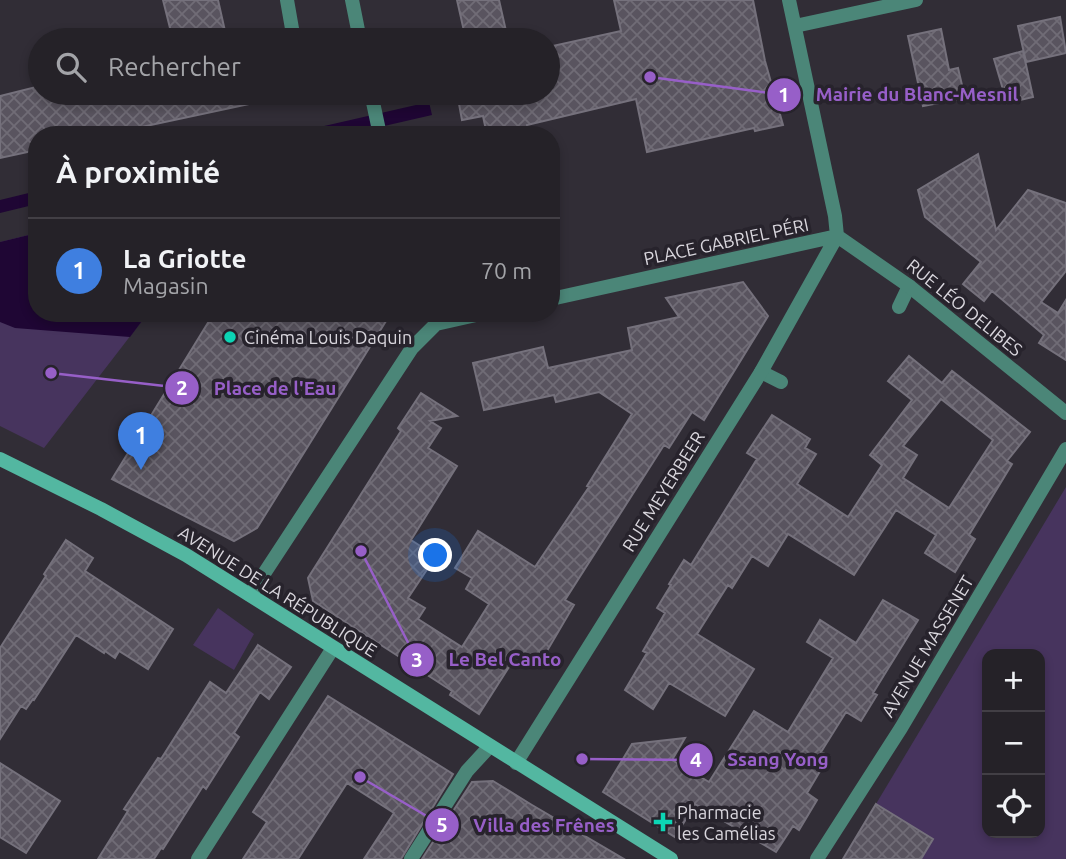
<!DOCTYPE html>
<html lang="fr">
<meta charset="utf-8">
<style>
:root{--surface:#252228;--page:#2d2a30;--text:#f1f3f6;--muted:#a3a4a8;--line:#423f45;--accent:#0cd5b5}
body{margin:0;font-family:Ubuntu,sans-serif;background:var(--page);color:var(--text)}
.controls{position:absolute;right:21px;bottom:21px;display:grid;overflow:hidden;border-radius:14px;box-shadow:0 4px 10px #0003}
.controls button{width:63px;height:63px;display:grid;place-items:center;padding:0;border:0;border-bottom:2px solid var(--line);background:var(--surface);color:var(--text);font:35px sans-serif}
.you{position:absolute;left:436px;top:556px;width:24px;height:24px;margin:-18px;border:5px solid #fff;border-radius:50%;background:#1a73e8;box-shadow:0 0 0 10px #1a73e833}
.badge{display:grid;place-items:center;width:46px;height:46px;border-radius:50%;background:var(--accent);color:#fff;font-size:23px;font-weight:700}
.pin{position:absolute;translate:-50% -58px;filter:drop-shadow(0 2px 4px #0008)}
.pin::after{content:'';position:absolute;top:37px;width:24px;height:21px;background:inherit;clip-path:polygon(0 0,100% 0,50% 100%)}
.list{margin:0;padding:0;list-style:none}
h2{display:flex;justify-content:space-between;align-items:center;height:91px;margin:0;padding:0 28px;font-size:30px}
h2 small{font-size:23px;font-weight:400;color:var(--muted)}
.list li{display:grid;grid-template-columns:46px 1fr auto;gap:21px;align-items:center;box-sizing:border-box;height:105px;padding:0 28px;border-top:2px solid var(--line)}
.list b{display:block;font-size:26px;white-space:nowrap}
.list p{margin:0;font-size:23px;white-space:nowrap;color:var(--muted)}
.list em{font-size:23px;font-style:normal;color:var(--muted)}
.icon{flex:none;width:38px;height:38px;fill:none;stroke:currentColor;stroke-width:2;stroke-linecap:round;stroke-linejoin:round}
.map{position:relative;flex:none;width:1066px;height:859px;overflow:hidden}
.search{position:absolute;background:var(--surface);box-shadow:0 4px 10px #0003;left:28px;top:28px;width:532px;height:77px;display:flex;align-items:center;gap:18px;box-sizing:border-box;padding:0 24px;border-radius:38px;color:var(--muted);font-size:26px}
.panel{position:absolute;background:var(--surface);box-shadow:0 4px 10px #0003;left:28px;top:126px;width:532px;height:196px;border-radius:28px}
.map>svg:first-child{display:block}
</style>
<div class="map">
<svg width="1066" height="859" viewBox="0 0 1066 859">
<defs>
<pattern id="building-cross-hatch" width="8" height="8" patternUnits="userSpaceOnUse" patternTransform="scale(1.75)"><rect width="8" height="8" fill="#59545f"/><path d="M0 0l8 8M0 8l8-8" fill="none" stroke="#706c76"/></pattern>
</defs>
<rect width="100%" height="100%" fill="#312d36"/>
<path fill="#47345e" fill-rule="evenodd" d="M 37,233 L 37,313 L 148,313 L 44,448 L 0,426 L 0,242 Z
M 1066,487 L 1066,859 L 843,859 ZM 987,654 L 1040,654 L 1040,833 L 987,833 Z
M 218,608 L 254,634 L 234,670 L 193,645 Z"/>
<path fill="#1f0634" d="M 429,102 L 432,115 L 345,135 L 285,135 Z
M 37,191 L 37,204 L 0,213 L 0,200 Z
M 37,233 L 37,313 L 148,313 L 130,337 L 15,328 L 0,322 L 0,242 Z"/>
<path fill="url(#building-cross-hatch)" stroke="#75717c" stroke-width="2" fill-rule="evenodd" d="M 163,0 L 218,0 L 227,40 L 173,40 Z
M 457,0 L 499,0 L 508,40 L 466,40 Z
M 614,0 L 753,0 L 765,61 L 783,125 L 755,131 L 754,128 L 647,152 L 636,99 L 527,125 L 529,135 L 487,135 L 483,116 L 462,120 L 457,93 L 548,93 L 548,47 L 621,31 Z
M 1060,17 L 1066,53 L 1026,62 L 1018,26 Z
M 941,29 L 949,70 L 958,68 L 965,98 L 923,106 L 908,36 Z
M 1023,51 L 1033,97 L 1007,103 L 994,59 Z
M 40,86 L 40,93 L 253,93 L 254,103 L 104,135 L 37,135 L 37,150 L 0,158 L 0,96 Z
M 978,154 L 996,230 L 1028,190 L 1066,203 L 1066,271 L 1041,302 L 1058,313 L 1066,300 L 1066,360 L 1039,343 L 1044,335 L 992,291 L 984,301 L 963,284 L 981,262 L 925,217 L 918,190 Z
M 743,282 L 768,316 L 704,420 L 692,412 L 669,448 L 664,445 L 565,600 L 574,605 L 537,668 L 516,656 L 479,714 L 450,695 L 452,691 L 313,601 L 308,578 L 401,431 L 398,428 L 421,393 L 457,416 L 430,421 L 441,428 L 428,448 L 457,466 L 411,540 L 436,556 L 408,598 L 425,608 L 418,619 L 462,647 L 489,604 L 466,589 L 472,578 L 455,568 L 478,531 L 535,567 L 589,487 L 587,486 L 632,414 L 599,392 L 556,402 L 554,395 L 484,410 L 473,363 L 543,347 L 548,368 L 632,350 L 628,328 L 679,317 L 666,298 Z
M 214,313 L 391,313 L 257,528 L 234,541 L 112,479 Z
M 909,356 L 942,383 L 952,371 L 1030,432 L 1007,461 L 1012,464 L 969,535 L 975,539 L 955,572 L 925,553 L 936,535 L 896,510 L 854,575 L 788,534 L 768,566 L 752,556 L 732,588 L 728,585 L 697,634 L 754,669 L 725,716 L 669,683 L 653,709 L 625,690 L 647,653 L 643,651 L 665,613 L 657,608 L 671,585 L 669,584 L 684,560 L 691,565 L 757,459 L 747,453 L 772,415 L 810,439 L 805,448 L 816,454 L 797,484 L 848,517 L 882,465 L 870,455 L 912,400 L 888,381 ZM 941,399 L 993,440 L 949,508 L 903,478 L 917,455 L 903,446 Z
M 66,540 L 93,558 L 85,571 L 173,629 L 148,669 L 119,651 L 115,658 L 105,651 L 104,653 L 76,635 L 34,700 L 33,699 L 26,709 L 21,706 L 0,739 L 0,648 L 46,576 L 44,574 Z
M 883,600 L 918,620 L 873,693 L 877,695 L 861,721 L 846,712 L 821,752 L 829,756 L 807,793 L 817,800 L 799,830 L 793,826 L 776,852 L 695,804 L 675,837 L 603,792 L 632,744 L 685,738 L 672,760 L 709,782 L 754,711 L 788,732 L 833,658 L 807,642 L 820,620 L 856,643 Z
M 258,645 L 291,667 L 269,699 L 260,692 L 234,733 L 239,737 L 206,789 L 203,786 L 163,849 L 161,848 L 154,859 L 98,859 L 128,811 L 124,809 L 158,758 L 161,759 L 210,682 L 226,693 Z
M 328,696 L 453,774 L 401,859 L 364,859 L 394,813 L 347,783 L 298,859 L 243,859 L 267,822 L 253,812 Z
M 0,763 L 60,801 L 26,853 L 0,837 Z
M 493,781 L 532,805 L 624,859 L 422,859 L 472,782 Z
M 876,804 L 933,839 L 921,859 L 843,859 Z"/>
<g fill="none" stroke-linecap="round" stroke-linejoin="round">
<path stroke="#4b8678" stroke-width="14" d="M 287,0 L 294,40
M 899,307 L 909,286
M 761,372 L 781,382"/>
<path stroke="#4b8678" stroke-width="14" d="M 352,0 L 360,40
M 371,93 L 380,135"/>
<path stroke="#4b8678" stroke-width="14" d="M 789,0 L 835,216 L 837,236
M 795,26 L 916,0
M 837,236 L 909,286 L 1066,413
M 551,299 L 837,236
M 250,595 L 412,348 L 436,324 L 485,313
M 516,763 L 761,372 L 837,236
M 198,859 L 333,648
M 411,859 L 467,771 L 490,746
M 817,859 L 901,728 L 1066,449"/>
<path stroke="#53b7a1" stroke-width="14" d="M 0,459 L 101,509 L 186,555 L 671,859"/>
</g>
<g fill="#0cd5b5" stroke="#27232c" stroke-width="2.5">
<circle cx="230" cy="337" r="7"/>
<path d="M659.5 811.5h7v7h7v7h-7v7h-7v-7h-7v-7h7z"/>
</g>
<g text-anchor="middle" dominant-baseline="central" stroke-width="7" stroke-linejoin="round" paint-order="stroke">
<g font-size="18" fill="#d9d6dd" stroke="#27232c">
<text transform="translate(726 241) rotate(-12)">PLACE GABRIEL PÉRI</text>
<text transform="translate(965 307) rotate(39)">RUE LÉO DELIBES</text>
<text transform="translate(663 491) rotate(-58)">RUE MEYERBEER</text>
<text transform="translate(278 591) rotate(32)">AVENUE DE LA RÉPUBLIQUE</text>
<text transform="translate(927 646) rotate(-59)">AVENUE MASSENET</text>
</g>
<g font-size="18" fill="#d9d6dd" stroke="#27232c" text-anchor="start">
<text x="244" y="337">Cinéma Louis Daquin</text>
<text x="677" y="812">Pharmacie<tspan x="677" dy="21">les Camélias</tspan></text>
</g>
</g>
<path fill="none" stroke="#975fc8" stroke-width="2.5" d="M650 77L784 95M51 373L182 388M361 551L417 660M582 759L696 760M360 777L442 825"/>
<g fill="#975fc8" stroke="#27232c" stroke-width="2.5">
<circle cx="650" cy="77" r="7"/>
<circle cx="51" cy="373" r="7"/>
<circle cx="361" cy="551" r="7"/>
<circle cx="582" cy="759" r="7"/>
<circle cx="360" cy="777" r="7"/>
<circle cx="784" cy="95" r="18"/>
<circle cx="182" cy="388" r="18"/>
<circle cx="417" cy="660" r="18"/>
<circle cx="696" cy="760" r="18"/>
<circle cx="442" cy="825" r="18"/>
</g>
<g font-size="21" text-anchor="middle" font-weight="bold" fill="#fff">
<text x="784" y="102">1</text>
<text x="182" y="395">2</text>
<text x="417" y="667">3</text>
<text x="696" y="767">4</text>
<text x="442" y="832">5</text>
</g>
<g font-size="19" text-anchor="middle" font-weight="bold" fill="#975fc8" stroke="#27232c" stroke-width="7" stroke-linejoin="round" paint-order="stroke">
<text x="917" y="101">Mairie du Blanc-Mesnil</text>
<text x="275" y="395">Place de l'Eau</text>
<text x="505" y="666">Le Bel Canto</text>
<text x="778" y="766">Ssang Yong</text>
<text x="544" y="832">Villa des Frênes</text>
</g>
</svg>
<div class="controls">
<button>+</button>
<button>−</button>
<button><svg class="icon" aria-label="locate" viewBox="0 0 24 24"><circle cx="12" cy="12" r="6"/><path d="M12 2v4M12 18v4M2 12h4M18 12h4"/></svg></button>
</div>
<div class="you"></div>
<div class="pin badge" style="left:141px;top:470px;background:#3f7fe0">1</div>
<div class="search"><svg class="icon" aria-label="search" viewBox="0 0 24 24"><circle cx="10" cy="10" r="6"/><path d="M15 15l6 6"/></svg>Rechercher</div>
<section class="panel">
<h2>À proximité<small></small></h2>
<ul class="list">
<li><span class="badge" style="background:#3f7fe0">1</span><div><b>La Griotte</b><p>Magasin</p></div><em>70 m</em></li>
</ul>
</section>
</div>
